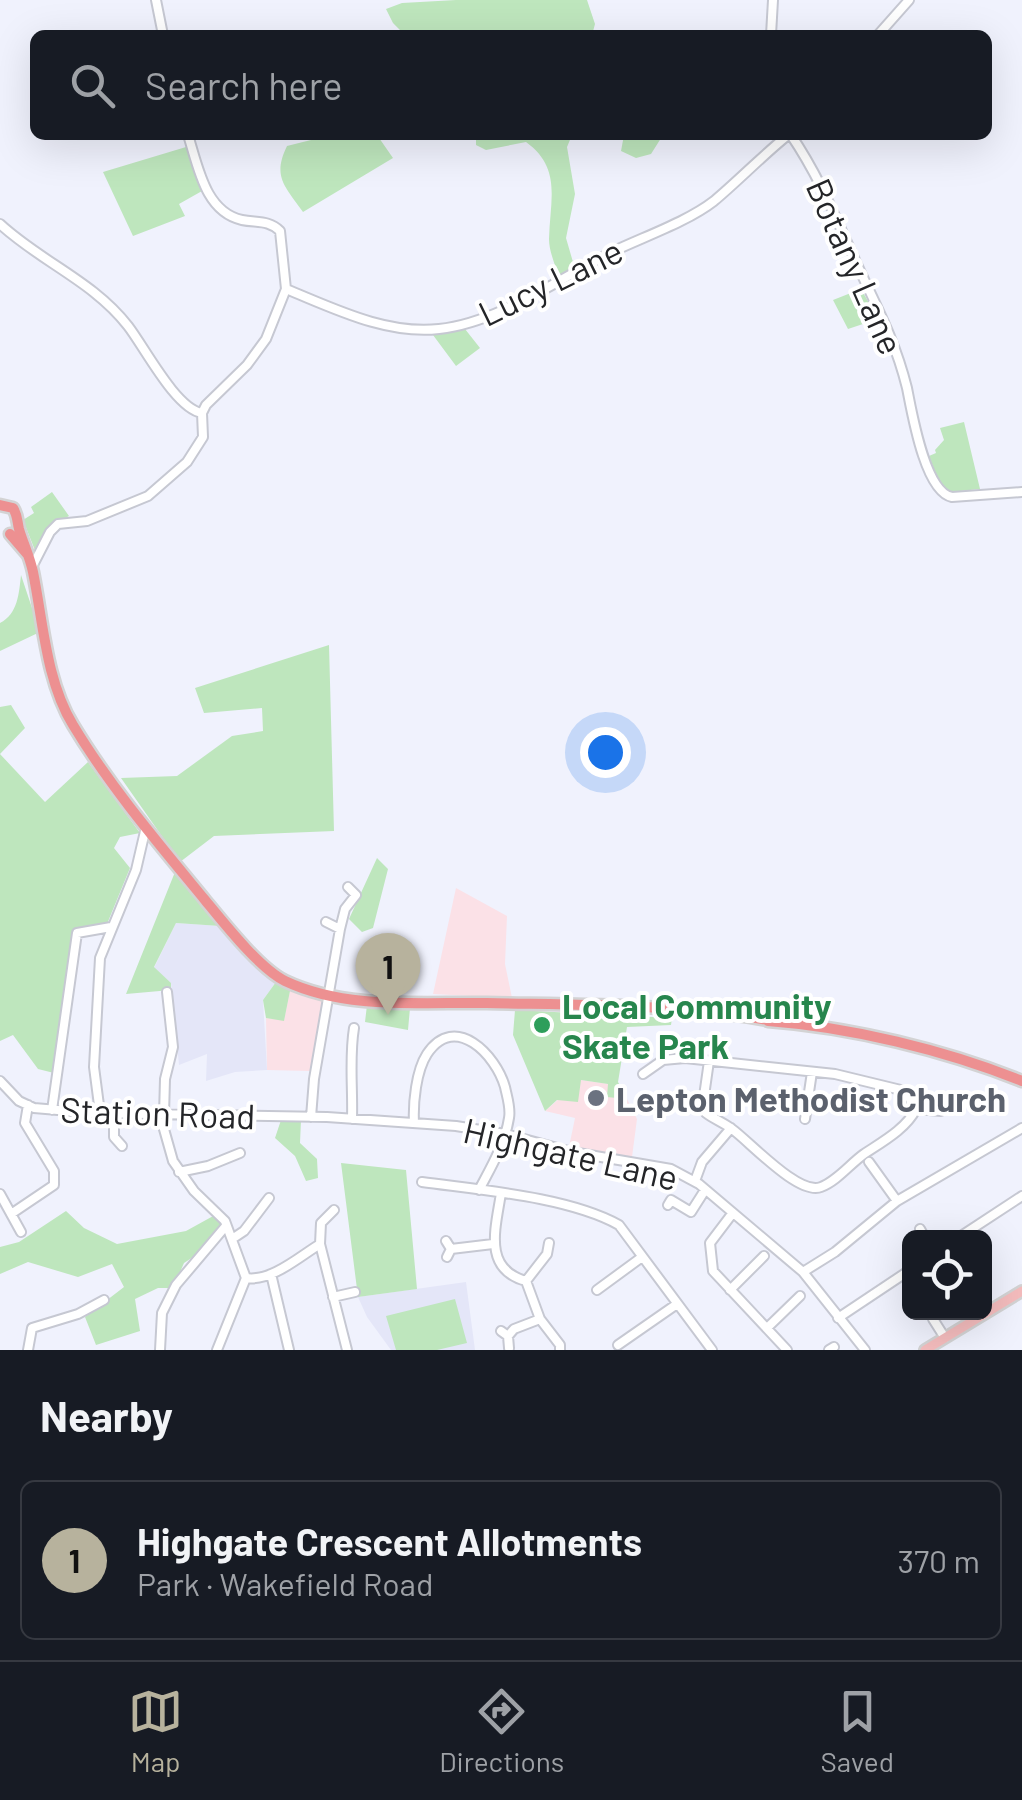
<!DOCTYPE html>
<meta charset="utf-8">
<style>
:root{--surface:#171b24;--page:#20242c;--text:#f1f3f6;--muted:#9ea1a6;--line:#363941;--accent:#b7b29d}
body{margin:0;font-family:Barlow,sans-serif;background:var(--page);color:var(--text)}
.controls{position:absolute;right:30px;bottom:30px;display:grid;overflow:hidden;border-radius:15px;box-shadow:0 10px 40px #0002}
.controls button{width:90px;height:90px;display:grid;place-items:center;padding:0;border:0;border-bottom:2px solid var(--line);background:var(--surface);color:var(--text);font:50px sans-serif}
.you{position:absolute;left:605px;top:752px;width:35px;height:35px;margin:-25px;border:8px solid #fff;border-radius:50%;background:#1a73e8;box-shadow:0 0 0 15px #1a73e833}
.badge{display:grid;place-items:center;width:65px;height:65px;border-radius:50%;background:var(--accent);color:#111;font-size:32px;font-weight:700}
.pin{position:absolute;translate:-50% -82px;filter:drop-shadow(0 2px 5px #0008)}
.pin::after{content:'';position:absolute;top:52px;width:35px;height:30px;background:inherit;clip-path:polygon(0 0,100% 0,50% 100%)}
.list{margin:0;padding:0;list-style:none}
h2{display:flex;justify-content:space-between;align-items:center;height:130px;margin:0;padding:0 40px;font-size:42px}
h2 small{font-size:32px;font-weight:400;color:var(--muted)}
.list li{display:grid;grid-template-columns:65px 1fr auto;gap:30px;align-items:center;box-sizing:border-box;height:160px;margin:0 20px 20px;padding:0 20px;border:2px solid var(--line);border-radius:15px}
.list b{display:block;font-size:38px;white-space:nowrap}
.list p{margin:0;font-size:32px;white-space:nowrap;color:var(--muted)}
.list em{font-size:32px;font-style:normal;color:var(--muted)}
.icon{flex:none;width:55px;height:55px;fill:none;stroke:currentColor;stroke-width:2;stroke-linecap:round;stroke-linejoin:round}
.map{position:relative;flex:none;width:1022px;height:1350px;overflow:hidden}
.search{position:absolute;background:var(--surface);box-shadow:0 10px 40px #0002;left:30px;right:30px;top:30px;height:110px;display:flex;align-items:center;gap:25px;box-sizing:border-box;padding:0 35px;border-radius:15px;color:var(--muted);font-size:38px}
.sheet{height:310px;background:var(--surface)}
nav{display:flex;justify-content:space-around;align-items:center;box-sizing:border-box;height:140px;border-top:2px solid var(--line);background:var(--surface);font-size:28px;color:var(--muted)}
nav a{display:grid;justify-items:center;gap:5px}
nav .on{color:var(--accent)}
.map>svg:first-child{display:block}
</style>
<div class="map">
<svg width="1022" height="1350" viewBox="0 0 1022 1350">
<rect width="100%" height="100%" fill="#f0f2fd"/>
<path fill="#fbe1e7" d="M 456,888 L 507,916 L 505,964 L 512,998 L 433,994 Z
M 290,991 L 320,998 L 324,1003 L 310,1071 L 267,1070 L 266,1018 L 284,1020 Z
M 581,1080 L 609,1084 L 608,1096 L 627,1099 L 637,1119 L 632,1157 L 569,1147 L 575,1118 L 545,1111 Z"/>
<path fill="#e4e6f8" d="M 176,923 L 220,926 L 276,982 L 263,1000 L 267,1070 L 235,1072 L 206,1081 L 207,1054 L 179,1065 L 171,983 L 154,968 Z
M 466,1282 L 475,1350 L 391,1350 L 367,1317 L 358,1297 Z"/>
<path fill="#bee6bd" d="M 456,0 L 587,0 L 595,24 L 592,35 L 405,35 L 393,23 L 386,9 L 402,3 Z
M 331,135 L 377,135 L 393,158 L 303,212 C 285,186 272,177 287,146 Z
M 476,135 L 572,135 L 567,147 L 575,194 L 566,238 L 575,269 L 559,279 C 556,266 549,252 549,239 C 550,200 562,168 526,142 L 486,150 L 476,145 Z
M 624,135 L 663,135 L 651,154 L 636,158 L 621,151 Z
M 186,147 L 202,191 L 179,204 L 185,216 L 133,236 L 103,172 Z
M 861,289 L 878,319 L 848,329 L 833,300 Z
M 465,329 L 480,348 L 456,366 L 433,335 Z
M 964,422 L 980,489 L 951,492 L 941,487 L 929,456 L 936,453 L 935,450 L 944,440 L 940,428 Z
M 52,492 L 69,516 L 47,528 L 36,553 L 23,520 L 34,513 L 31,507 Z
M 21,575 L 40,632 L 0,651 L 0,623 C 18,614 19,593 21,575 Z
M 329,645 L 334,831 L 214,836 L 180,862 L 121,778 L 177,776 L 232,736 L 263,731 L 262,708 L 204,713 L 195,688 Z
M 11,705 L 25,728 L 0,754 L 45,802 L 88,762 L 140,833 L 120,837 L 114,848 L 130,868 L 107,924 L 73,930 L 54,1073 L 38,1069 L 13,1035 L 0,1041 L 0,707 Z
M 377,858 L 388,869 L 373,928 L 362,932 L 349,919 Z
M 175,872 L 220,926 L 176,923 L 154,967 L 171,983 L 171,990 L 126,994 Z
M 276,982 L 290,991 L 284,1021 L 266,1018 L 263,1000 Z
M 367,1005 L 410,1008 L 408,1030 L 365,1022 Z
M 515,1010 L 672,1018 L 671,1025 L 627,1027 L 618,1082 L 627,1099 L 607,1097 L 608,1084 L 581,1080 L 578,1102 L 557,1100 L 545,1111 L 513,1035 Z
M 281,1120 L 301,1120 L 300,1143 L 317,1159 L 318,1178 L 306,1181 L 295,1156 L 275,1138 Z
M 341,1163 L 406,1170 L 417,1289 L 358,1297 Z
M 66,1211 L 84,1228 L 117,1244 L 186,1231 L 215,1215 L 221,1224 L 202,1251 L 184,1263 L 173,1288 L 158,1288 L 135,1299 L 140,1331 L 96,1345 L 85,1317 L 124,1287 L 112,1264 L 78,1277 L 28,1262 L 0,1274 L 0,1247 L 19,1242 Z
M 455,1299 L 467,1343 L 437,1350 L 396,1350 L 386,1316 Z"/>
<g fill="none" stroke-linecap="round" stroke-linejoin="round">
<defs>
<path id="minor" d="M 156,0 L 163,35
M 771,35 L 773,0
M 878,35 L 909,0
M 791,135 C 821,179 839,226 861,273 C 880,313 896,344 907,388 C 912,413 925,492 952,497 L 1022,492
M 0,224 C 41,262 93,281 128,326 C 145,348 176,409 202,413
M 286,289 C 333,308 386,335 439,329 C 498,323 560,278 612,252 C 643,237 687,222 714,201 C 739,180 762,156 788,135
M 32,567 L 50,532 L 58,524 L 87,521 L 148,496 L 187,462 L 203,437 L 202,413 L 206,405 L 247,365 L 266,339 L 286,289 L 280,231 C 269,220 257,223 242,220 C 205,212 198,166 188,135
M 326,922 L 340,929
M 643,1074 L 663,1060 L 685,1058 L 835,1074 L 905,1091 L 916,1109 C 906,1129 882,1142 864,1154 C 850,1164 837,1181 821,1187 C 799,1196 750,1142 732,1129 C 724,1123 714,1119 706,1113 L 703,1103 L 709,1061
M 0,1081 L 19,1101 L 34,1108 L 93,1113 L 327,1117 L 456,1126 L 505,1134 L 572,1152 L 671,1169 L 699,1184 L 803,1272 L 865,1350
M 916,1109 L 941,1111
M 52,1110 L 77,933 L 111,927
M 100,1113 L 94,1067 L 100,958 L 136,870 L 146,827
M 114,1113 L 114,1137 L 122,1146
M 160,1115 L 173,1161 L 194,1191 L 225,1221 L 246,1278 L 217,1350
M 164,1115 L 165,1079 L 173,1047 L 167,992
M 311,1117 L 314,1079 L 340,929 L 345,909 L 356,895 L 348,887
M 352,1119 C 353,1088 349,1058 354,1028
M 805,1119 L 812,1072
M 414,1123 C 413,1103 416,1071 427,1054 C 455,1012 496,1055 505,1087 C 507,1097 511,1108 509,1118 C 505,1144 491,1167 479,1190
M 869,1162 L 897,1201
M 179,1172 L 208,1166 L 240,1153
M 695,1181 L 702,1162 L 731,1128
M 422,1182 C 480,1190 569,1197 619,1225 L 712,1350
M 501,1193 C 496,1227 482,1269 526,1281 L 540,1319 L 560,1345 L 560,1350
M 0,1194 L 21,1232
M 668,1205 L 671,1200 L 691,1212 L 705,1190
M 11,1214 L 54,1185 L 54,1171 L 25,1123 L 28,1105
M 732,1214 L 710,1243 L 713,1271 L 787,1350
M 920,1229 L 925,1238
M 958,1238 L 1022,1196
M 232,1239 L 244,1231 L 269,1198
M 446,1241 L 451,1249 L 447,1257
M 320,1244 L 347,1350
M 451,1249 L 493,1244
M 803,1272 L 835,1252 L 897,1201 L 1022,1128
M 271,1274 L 289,1350
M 246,1278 C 271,1282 299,1257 320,1244 L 321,1223 L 334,1210
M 526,1281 L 547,1254 L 549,1243
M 597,1290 L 642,1257
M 730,1290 L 764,1256
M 333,1297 L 355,1292
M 838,1318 L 910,1270
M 933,1319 L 945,1338
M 767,1328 L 800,1296
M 501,1331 L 508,1336 L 509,1348
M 508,1336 L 514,1329 L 540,1319
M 618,1345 L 677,1304
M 28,1350 L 32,1328 L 78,1314 L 104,1300
M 160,1350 L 162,1313 L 176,1285 L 225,1227
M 829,1350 L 834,1347"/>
<path id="major" d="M 925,1350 L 1022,1291"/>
<path id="highway" d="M 0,505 L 13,508 C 18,516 17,521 19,529 C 23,543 30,557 33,572 C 43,621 46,681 73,725 C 111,788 159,844 205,900 C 224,923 259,968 285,981 C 346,1010 421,1002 487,1003 C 577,1005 685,1004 773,1021
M 10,534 L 28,555
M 768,1021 C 850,1027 945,1050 1022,1081"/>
</defs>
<use href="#minor" stroke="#c6c8d2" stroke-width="12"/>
<use href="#major" stroke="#d3d3d4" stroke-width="14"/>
<use href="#highway" stroke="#d3d3d4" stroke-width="15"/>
<use href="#minor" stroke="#fff" stroke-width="8"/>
<use href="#major" stroke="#f4bcbd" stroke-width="9"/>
<use href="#highway" stroke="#ed9091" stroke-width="10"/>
</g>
<circle fill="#2e9e5b" stroke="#fff" stroke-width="4" cx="542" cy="1025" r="10"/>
<circle fill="#6b7280" stroke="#fff" stroke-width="4" cx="596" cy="1098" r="10"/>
<g text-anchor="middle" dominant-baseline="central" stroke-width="8" stroke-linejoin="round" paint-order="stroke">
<g font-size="35" fill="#242528" stroke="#fff">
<text transform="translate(856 266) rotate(66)">Botany Lane</text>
<text transform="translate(550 281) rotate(-26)">Lucy Lane</text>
<text transform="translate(158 1112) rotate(2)">Station Road</text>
<text transform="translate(571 1153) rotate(13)">Highgate Lane</text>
</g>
<g font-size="35" font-weight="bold" fill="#27864d" stroke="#fff" text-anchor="start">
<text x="562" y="1005">Local Community<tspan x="562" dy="40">Skate Park</tspan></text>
</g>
<g font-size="35" font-weight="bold" fill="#5b616d" stroke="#fff" text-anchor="start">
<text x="616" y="1098">Lepton Methodist Church</text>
</g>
</g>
</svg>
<div class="controls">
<button><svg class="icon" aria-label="locate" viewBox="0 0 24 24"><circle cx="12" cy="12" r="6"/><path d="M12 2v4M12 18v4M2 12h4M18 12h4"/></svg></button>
</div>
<div class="you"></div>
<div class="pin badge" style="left:388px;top:1015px">1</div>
<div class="search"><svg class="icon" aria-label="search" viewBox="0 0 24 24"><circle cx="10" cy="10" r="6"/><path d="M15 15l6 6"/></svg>Search here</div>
</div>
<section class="sheet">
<h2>Nearby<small></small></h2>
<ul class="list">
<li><span class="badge">1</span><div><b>Highgate Crescent Allotments</b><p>Park · Wakefield Road</p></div><em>370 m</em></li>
</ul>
</section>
<nav>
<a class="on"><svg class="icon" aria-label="map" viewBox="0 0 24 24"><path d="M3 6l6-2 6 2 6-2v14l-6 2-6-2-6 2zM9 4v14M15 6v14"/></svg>Map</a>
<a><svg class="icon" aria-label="directions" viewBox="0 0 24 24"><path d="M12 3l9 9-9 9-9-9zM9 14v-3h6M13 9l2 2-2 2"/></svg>Directions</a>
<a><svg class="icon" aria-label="saved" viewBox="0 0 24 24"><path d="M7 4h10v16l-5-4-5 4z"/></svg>Saved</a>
</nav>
